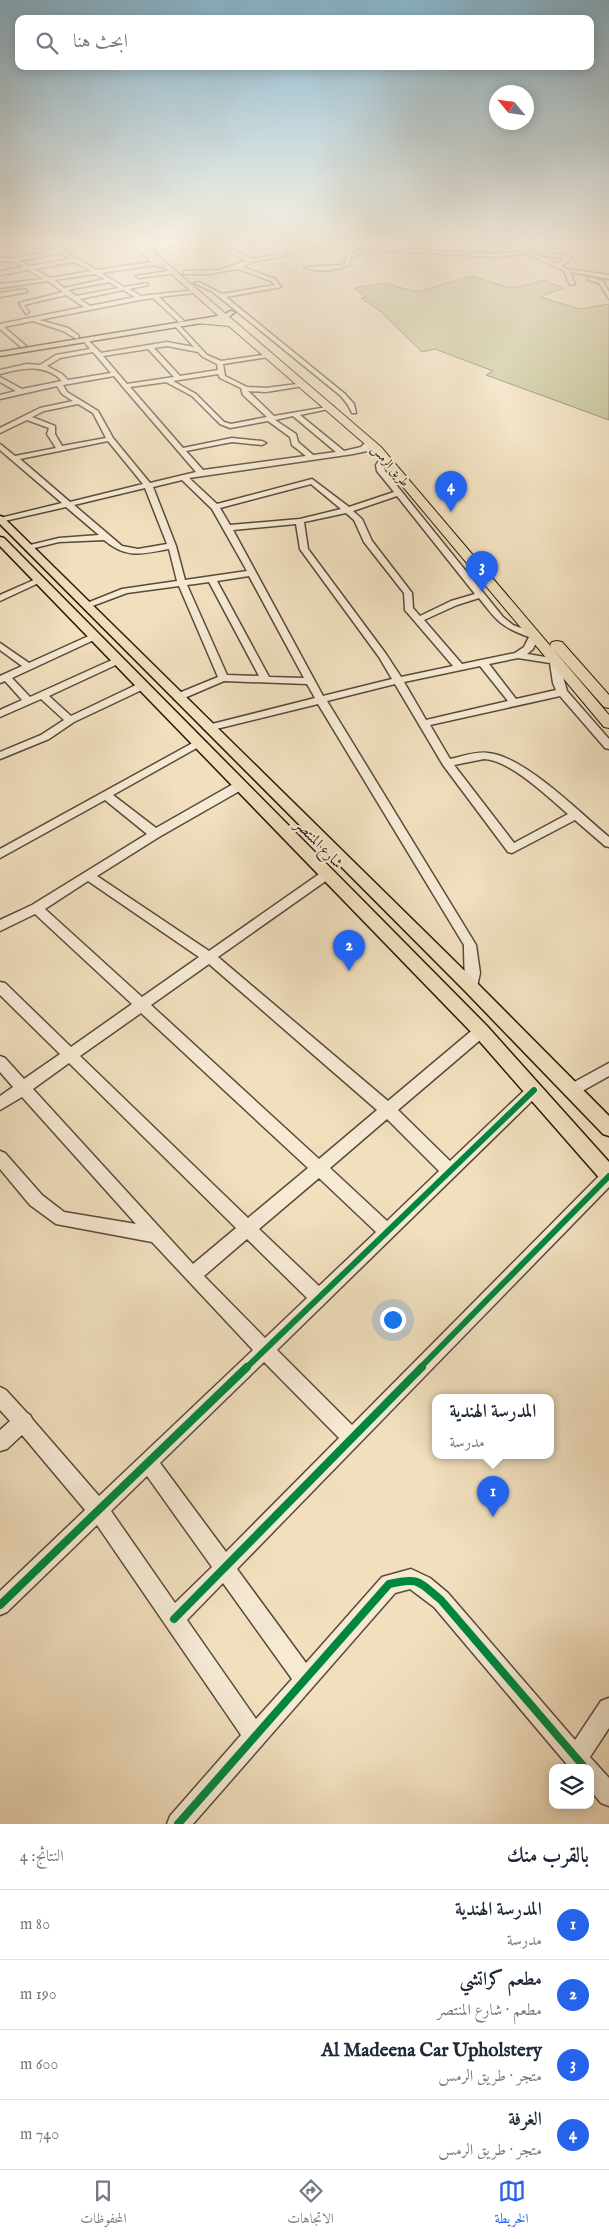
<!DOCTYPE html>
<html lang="ar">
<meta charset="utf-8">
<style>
:root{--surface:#fff;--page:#f2f2f3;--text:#1f2937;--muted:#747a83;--line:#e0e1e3;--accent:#2563eb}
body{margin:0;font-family:"IM FELL English",Amiri,serif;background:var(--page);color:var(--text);direction:rtl}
.controls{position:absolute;right:15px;bottom:15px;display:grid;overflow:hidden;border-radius:10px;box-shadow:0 2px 12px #0003}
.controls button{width:45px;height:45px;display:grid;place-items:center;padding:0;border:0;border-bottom:1px solid var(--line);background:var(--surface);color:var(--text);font:25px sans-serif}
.compass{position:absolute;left:489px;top:85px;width:45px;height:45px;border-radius:50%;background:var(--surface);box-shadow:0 2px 12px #0003;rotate:299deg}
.you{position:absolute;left:392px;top:1319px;width:18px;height:18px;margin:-12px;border:4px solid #fff;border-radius:50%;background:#1a73e8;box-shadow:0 0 0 8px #1a73e833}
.badge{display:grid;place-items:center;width:32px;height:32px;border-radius:50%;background:var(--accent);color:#fff;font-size:16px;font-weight:700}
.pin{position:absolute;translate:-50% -41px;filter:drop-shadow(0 1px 2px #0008)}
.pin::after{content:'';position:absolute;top:26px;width:18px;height:15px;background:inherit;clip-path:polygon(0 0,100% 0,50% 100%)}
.popup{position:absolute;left:432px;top:1394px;width:122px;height:65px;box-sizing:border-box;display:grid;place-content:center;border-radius:10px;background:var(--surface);filter:drop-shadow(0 1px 4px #0005);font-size:16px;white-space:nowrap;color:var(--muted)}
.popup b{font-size:19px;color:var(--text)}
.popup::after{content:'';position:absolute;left:50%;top:100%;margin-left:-10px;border:10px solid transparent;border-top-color:var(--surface)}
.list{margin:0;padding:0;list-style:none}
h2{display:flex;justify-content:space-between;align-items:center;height:65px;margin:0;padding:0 20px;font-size:21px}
h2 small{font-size:16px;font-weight:400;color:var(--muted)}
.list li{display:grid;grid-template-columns:32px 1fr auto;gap:15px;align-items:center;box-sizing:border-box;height:70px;padding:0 20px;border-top:1px solid var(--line)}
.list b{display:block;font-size:19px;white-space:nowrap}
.list p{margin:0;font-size:16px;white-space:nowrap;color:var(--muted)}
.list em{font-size:16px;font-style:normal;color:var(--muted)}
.icon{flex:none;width:28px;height:28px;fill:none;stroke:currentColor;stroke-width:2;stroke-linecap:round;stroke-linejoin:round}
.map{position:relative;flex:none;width:609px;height:1824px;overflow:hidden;direction:ltr}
.search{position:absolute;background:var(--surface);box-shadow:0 2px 12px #0003;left:15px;right:15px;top:15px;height:55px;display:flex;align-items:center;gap:12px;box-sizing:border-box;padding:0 18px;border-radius:10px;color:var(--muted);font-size:19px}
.sheet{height:345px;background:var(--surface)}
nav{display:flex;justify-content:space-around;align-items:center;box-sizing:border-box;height:70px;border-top:1px solid var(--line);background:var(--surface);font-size:14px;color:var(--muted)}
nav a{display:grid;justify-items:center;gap:2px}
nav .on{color:var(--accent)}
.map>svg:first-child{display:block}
</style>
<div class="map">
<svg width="609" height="1824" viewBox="0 0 609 1824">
<rect width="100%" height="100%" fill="#f1dfbe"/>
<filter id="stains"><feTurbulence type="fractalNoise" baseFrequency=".004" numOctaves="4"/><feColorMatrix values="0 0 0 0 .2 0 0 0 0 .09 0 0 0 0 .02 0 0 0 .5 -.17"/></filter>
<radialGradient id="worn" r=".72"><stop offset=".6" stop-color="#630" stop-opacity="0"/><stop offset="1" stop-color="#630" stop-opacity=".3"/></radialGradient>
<path fill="#bfc08e" stroke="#726d4e" d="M 471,276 L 507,287 L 518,287 L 544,280 L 563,288 L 540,297 L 580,309 L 609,304 L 609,420 L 486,375 L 493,371 L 435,349 L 422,352 L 380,311 L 361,298 L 366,297 L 354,288 L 384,283 L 418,292 Z"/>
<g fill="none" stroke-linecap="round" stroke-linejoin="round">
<defs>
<path id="minor" d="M 25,241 L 35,241 L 0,247 L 0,245 Z
M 41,241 L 46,241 L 56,247 L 90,241 L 89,245 L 60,249 L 97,270 L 152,262 L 127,241 L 132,241 L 162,265 L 162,267 L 155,265 L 101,273 L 124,287 L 148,283 L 148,285 L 129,289 L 141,296 L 196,290 L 194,293 L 159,297 L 184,321 L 179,322 L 153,298 L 140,300 L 39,320 L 68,328 L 79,336 L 77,339 L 63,331 L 33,321 L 4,327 L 26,346 L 21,347 L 0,329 L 0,324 L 84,307 L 66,295 L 24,305 L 29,312 L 26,314 L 19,303 L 63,292 L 48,281 L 0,288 L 0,284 L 44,279 L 28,270 L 0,275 L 0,271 L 24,267 L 15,262 L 0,261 L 0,257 L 12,259 L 55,250 ZM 59,253 L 70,259 L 30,266 L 19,261 ZM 74,262 L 91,271 L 50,278 L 34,269 ZM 95,274 L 105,279 L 64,288 L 54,280 ZM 109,282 L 119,288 L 76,296 L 68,290 ZM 123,290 L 135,297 L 90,306 L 80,299 Z
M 213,241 L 218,241 L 251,259 L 356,241 L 252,262 L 243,267 L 275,279 L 281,287 L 226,297 L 345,394 L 354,404 L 356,413 L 352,413 L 348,405 L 341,396 L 213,292 L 194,283 L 199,282 L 222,294 L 275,285 L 271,281 L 238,269 L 209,274 L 183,274 L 185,271 L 219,270 L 246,261 Z
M 485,241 L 571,257 L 571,259 L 561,266 L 567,269 L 609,275 L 609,279 L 570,272 L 575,284 L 570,285 L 564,271 L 526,253 L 496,257 L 369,250 L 351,257 L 349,265 C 336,271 317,273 304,267 L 341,265 L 345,263 L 347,255 L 365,249 L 358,248 L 360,246 L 496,254 L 522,251 ZM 532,252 L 565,259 L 557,264 Z
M 174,270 L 176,273 L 139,278 L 136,276 Z
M 590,277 L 603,281 L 609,292 L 609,299 L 599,283 L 588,280 Z
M 25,289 L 27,292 L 0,297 L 0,293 Z
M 177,323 L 207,355 L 221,361 L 270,354 L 268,357 L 223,364 L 225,376 L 247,387 L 266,388 L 305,383 L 306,384 L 303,386 L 266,392 L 248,391 L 274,416 L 333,406 L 333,408 L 300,415 L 344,451 L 361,447 L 367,441 L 374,443 L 367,451 L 353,454 L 189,478 L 217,504 L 312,479 L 349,507 L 394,492 L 377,471 L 376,465 L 380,459 L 387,457 L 388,459 L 384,465 L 385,471 L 503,617 L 513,625 L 537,634 L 539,636 L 533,649 L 527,654 L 558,659 L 567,691 L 609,739 L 609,749 L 605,748 L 560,696 L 430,725 L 450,759 C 462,757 475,751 488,753 C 524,756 580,813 609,837 L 609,847 L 605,846 L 575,820 L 512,853 L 508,852 L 443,765 L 395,684 L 327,701 L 476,945 L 480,973 L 476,991 L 466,991 C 465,988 464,953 464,945 L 318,704 L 208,731 L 203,728 L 204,726 L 315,698 L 307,684 L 224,681 L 182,699 L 174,699 L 174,695 L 218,677 L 179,586 L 127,593 L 87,608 L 82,605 L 122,589 L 177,581 L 169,549 C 141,554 127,559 104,540 L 59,542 L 26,550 L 26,546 L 59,538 L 99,535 L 66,507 L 0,522 L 0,518 L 62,503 L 0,450 L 0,444 L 15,456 L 56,448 L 47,434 L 49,428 L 27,420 L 0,433 L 0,428 L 40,408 L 73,401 L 62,394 L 57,386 L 0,399 L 0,395 L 16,391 L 0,382 L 0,377 L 22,389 L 62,381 C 45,363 22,368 0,374 L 0,370 L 27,364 L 40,365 L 56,355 L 90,349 L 83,340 L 86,338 L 101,353 L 167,342 L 194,347 L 175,326 ZM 167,346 L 198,352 L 203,357 L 217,364 L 218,370 L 180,376 L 154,348 ZM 148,349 L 174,377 L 127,384 L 103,356 ZM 93,352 L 111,373 L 68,380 L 62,374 L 47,366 L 60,358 ZM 218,374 L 220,378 L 241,388 L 243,395 L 267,417 L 231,424 L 224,422 L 196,394 L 173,381 ZM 114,376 L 123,387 L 196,472 L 150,483 L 113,438 L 98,411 L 67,392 L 63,385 ZM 166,382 L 192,396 L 220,424 L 230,428 L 268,421 L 290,437 L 292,445 L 306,456 L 203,470 L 186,451 L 232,442 L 262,445 L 266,443 L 262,441 L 232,438 L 183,448 L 130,387 ZM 78,404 L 93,413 L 106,438 L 62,446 L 55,434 L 55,426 L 32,417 L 44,411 ZM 293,416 L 336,452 L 313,455 L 298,442 L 296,434 L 275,420 ZM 108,441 L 143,484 L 70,502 L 20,459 ZM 182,480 L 212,509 L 247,571 L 185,580 L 176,546 L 153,487 ZM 311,484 L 341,509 L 300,519 L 230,525 L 220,508 ZM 145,488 L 167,544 L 138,549 L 122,546 L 74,505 ZM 397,496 L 475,594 L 451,601 L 420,616 L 413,608 L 412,593 L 372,541 L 362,519 L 353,511 ZM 346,513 L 354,520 L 364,542 L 404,593 L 405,610 L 453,666 L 401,677 L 386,654 L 308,549 L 304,522 ZM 296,524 L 300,549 L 379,657 L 392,679 L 323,696 L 233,530 ZM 249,576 L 304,678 L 269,677 L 217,581 ZM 209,582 L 259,676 L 227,675 L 187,585 ZM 479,598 C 497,621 501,627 529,637 L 524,647 L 515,653 L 462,664 L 424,620 L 457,605 ZM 518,658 L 550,663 L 553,683 L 556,690 L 516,699 L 489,664 ZM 480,666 L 508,701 L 426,720 L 404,682 ZM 484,759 C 510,760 548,797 568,814 L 514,843 L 454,765 Z
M 36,579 L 43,581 L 0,601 L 0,595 Z
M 93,634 L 96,635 L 96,639 L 12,678 L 30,697 L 114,659 L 120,659 L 120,663 L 49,696 L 71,716 L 138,684 L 146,684 L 146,688 L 74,722 L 49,739 L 0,759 L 0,752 L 41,735 L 64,720 L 41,699 L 0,717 L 0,710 L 22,700 L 5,681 L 0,683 L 0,676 L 22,666 L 0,650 L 0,643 L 29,663 Z
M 198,740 L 203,743 L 202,745 L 113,795 L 156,828 L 235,783 L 243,783 L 245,786 L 243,789 L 159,837 L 97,876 L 209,951 L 322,872 L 330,872 L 332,875 L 330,878 L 218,957 L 388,1101 L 476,1027 L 481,1025 L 486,1027 L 488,1031 L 486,1035 L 398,1110 L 450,1161 L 529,1086 L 534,1084 L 539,1086 L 541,1090 L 539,1094 L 277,1350 L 352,1425 L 604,1171 L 609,1169 L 609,1187 L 237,1569 L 306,1663 L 382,1577 L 411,1569 L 430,1578 L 448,1593 L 575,1740 L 601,1701 L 609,1698 L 609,1728 L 590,1757 L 609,1778 L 609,1806 L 601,1803 L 590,1790 L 590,1768 L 570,1768 L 434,1607 L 410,1589 L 395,1593 L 193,1824 L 167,1824 L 170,1816 L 241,1735 L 97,1525 L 7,1612 L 0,1615 L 0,1591 L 85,1510 L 22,1435 L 7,1449 L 0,1451 L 0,1430 L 10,1421 L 0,1410 L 0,1387 L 6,1390 L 27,1413 L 30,1415 L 33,1420 L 99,1496 L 253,1350 L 152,1242 L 56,1224 L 30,1205 L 0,1169 L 0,1151 L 5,1153 L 42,1195 L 64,1212 L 136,1224 L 22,1097 L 0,1110 L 0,1096 L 13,1087 L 0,1072 L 0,1056 L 5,1058 L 24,1079 L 60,1054 L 0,995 L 0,982 L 5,983 L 71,1047 L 132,1004 L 35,914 L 0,931 L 0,920 L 32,905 L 147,834 L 105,800 L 0,858 L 0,849 ZM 88,881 L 199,957 L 142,997 L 45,909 ZM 209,964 L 377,1110 L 319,1159 L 151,1005 ZM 141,1013 L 308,1168 L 248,1218 L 80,1056 ZM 69,1063 L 236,1228 L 193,1264 L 33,1089 ZM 387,1119 L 439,1171 L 387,1221 L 330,1168 ZM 319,1178 L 376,1232 L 319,1286 L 259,1229 ZM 247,1239 L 307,1298 L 265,1338 L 204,1276 ZM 264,1362 L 339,1438 L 226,1552 L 160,1463 ZM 147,1476 L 212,1567 L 175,1603 L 111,1511 ZM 223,1583 L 292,1679 L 256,1719 L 187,1620 Z
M 609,1063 L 609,1076 L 577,1094 L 572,1096 L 567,1094 L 565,1090 L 567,1086 Z"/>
<path id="major" d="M 144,241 L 201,241 L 168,247 L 157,252 L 155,249 L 166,244 Z
M 230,311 L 235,312 L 226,319 L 0,356 L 0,352 L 224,315 Z
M 0,516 L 3,517 L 477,983 L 609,1116 L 609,1136 L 603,1134 L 465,991 L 0,524 Z
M 0,537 L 4,538 L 487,1026 L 609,1162 L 609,1183 L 602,1181 L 475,1036 L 0,546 Z"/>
<path id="highway" d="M 134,241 L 141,241 L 381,447 L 609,715 L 609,728 L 604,727 L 373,451 L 229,326 L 196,323 L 195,321 L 199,319 L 222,319 Z
M 557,641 L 562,642 L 609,695 L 609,708 L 604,707 L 552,648 L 550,645 L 552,642 Z"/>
</defs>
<use href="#minor" stroke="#584b39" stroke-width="3"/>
<use href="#major" stroke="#251a0d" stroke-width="3"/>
<use href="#highway" stroke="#251a0d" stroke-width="2"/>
<use href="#minor" fill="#f6ead5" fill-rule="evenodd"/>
<use href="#major" fill="#f1dfbe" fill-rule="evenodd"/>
<use href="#highway" fill="#f1dfbe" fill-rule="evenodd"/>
<defs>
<path id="cycleway-far1" d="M 246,1368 L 534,1090
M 420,1368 L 609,1176"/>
<path id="cycleway" d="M 0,1605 L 247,1367
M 174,1619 L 422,1367
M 178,1824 L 389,1584 C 419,1577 418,1581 441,1600 L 585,1768"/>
</defs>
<use href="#cycleway-far1" stroke="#f6ead5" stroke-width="9"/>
<use href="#cycleway" stroke="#f6ead5" stroke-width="11"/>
<use href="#cycleway-far1" stroke="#00873e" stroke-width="6"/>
<use href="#cycleway" stroke="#00873e" stroke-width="8"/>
</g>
<linearGradient id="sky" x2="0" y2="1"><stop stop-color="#89b8d1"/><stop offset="0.49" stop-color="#f9f1e2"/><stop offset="1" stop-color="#f9f1e2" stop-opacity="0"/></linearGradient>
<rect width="609" height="496" fill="url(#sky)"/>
<g text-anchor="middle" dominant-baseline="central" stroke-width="4.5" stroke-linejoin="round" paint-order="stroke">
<g font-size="12" fill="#251a0d" stroke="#f6ead5">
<text transform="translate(390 466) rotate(49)">طريق الرمس</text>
</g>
<g font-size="15" fill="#251a0d" stroke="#f6ead5">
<text transform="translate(319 844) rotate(46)">شارع المنتصر</text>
</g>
</g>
<rect width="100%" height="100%" filter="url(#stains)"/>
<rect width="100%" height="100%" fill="url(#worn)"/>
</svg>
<div class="controls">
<button><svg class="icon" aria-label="layers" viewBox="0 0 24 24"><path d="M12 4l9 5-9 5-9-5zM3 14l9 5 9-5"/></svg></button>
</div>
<svg class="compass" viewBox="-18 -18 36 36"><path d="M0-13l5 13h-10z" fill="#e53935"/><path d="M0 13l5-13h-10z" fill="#747a83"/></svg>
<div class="you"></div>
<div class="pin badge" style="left:493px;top:1517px">1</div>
<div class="popup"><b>المدرسة الهندية</b>مدرسة</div>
<div class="pin badge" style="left:349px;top:971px">2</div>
<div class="pin badge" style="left:482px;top:592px">3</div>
<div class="pin badge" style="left:451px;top:512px">4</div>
<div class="search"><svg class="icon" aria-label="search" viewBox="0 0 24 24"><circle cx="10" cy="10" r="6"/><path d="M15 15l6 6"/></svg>ابحث هنا</div>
</div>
<section class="sheet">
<h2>بالقرب منك<small>النتائج: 4</small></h2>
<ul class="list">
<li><span class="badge">1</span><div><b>المدرسة الهندية</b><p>مدرسة</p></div><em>80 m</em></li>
<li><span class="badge">2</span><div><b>مطعم كراتشي</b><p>مطعم · شارع المنتصر</p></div><em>190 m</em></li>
<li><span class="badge">3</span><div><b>Al Madeena Car Upholstery</b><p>متجر · طريق الرمس</p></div><em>600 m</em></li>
<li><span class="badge">4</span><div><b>الغرفة</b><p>متجر · طريق الرمس</p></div><em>740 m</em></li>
</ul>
</section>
<nav>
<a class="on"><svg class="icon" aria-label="map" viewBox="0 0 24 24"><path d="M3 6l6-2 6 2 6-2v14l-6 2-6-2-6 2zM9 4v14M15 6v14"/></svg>الخريطة</a>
<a><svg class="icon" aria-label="directions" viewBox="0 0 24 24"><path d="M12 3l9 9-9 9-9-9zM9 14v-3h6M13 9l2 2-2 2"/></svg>الاتجاهات</a>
<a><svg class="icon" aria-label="saved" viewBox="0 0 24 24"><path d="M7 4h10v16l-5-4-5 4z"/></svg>المحفوظات</a>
</nav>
